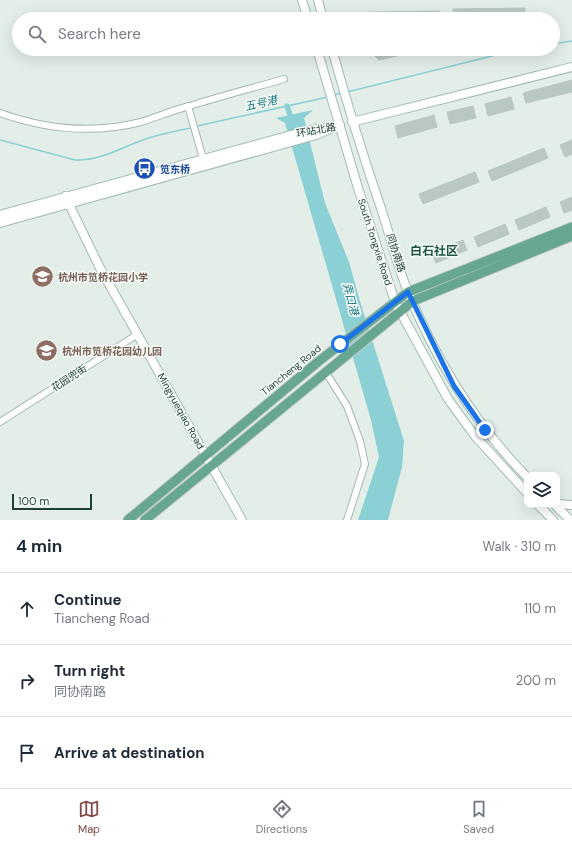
<!DOCTYPE html>
<meta charset="utf-8">
<style>
:root{--surface:#fff;--page:#f2f2f3;--text:#1f2937;--muted:#747a83;--line:#e0e1e3;--accent:#814a46}
body{margin:0;font-family:"DM Sans","Noto Sans SC",sans-serif;background:var(--page);color:var(--text)}
.controls{position:absolute;right:12px;bottom:12px;display:grid;overflow:hidden;border-radius:8px;box-shadow:0 4px 16px #0002}
.controls button{width:36px;height:36px;display:grid;place-items:center;padding:0;border:0;border-bottom:1px solid var(--line);background:var(--surface);color:var(--text);font:20px sans-serif}
.scale{position:absolute;left:12px;bottom:10px;width:80px;box-sizing:border-box;padding-left:4px;border:2px solid #224136;border-top:0;font-size:11px;line-height:14px;white-space:nowrap;color:#224136;-webkit-text-stroke:3px #f5faf7;paint-order:stroke}
.stop{position:absolute;width:12px;height:12px;margin:-9px;border:3px solid #1a73e8;border-radius:50%;background:#fff}
.stop.end{background:#1a73e8;border-color:#fff;box-shadow:0 1px 4px #0008}
.list{margin:0;padding:0;list-style:none}
h2{display:flex;justify-content:space-between;align-items:center;height:52px;margin:0;padding:0 16px;font-size:17px}
h2 small{font-size:13px;font-weight:400;color:var(--muted)}
.list li{display:grid;grid-template-columns:26px 1fr auto;gap:12px;align-items:center;box-sizing:border-box;height:72px;padding:0 16px;border-top:1px solid var(--line)}
.list b{display:block;font-size:15px;white-space:nowrap}
.list p{margin:0;font-size:13px;white-space:nowrap;color:var(--muted)}
.list em{font-size:13px;font-style:normal;color:var(--muted)}
.icon{flex:none;width:22px;height:22px;fill:none;stroke:currentColor;stroke-width:2;stroke-linecap:round;stroke-linejoin:round}
.map{position:relative;flex:none;width:572px;height:520px;overflow:hidden}
.search{position:absolute;background:var(--surface);box-shadow:0 4px 16px #0002;left:12px;right:12px;top:12px;height:44px;display:flex;align-items:center;gap:10px;box-sizing:border-box;padding:0 14px;border-radius:22px;color:var(--muted);font-size:15px}
.sheet{height:268px;background:var(--surface)}
nav{display:flex;justify-content:space-around;align-items:center;box-sizing:border-box;height:56px;border-top:1px solid var(--line);background:var(--surface);font-size:11px;color:var(--muted)}
nav a{display:grid;justify-items:center;gap:2px}
nav .on{color:var(--accent)}
.map>svg:first-child{display:block}
</style>
<div class="map">
<svg width="572" height="520" viewBox="0 0 572 520">
<rect width="100%" height="100%" fill="#e4eee9"/>
<path fill="#8ad0d5" d="M 313,110 L 304,118 L 325,203 L 349,262 L 362,308 L 404,441 L 402,467 L 388,520 L 358,520 L 379,457 L 371,420 L 285,123 L 276,118 Z"/>
<g fill="none" stroke-linecap="round" stroke-linejoin="round">
<path stroke="#8ad0d5" stroke-width="1.5" d="M 553,44 L 572,41
M 347,92 L 496,55 L 528,49
M 333,95 L 341,93
M 197,126 L 328,97
M 0,140 L 75,160 C 100,161 120,148 143,140 C 159,134 175,131 191,128"/>
<path stroke="#8ad0d5" stroke-width="5.5" d="M 287,106 L 292,121"/>
</g>
<path fill="#b9c9c2" stroke="#b6c9bf" d="M 525,8 L 525,19 L 453,19 L 453,9 Z
M 440,11 L 440,19 L 368,19 L 368,12 Z
M 374,49 L 419,49 L 420,51 L 379,60 L 374,55 Z
M 572,80 L 572,92 L 526,103 L 523,93 Z
M 511,97 L 514,109 L 488,116 L 485,104 Z
M 473,106 L 476,118 L 450,124 L 447,112 Z
M 434,115 L 437,127 L 398,138 L 395,126 Z
M 572,140 L 572,154 L 565,157 L 560,145 Z
M 544,148 L 548,158 L 492,181 L 488,171 Z
M 475,172 L 479,182 L 423,204 L 419,194 Z
M 572,197 L 572,210 L 564,213 L 560,202 Z
M 546,207 L 550,217 L 519,230 L 515,220 Z
M 505,224 L 509,234 L 478,247 L 474,237 Z
M 463,240 L 467,250 L 436,263 L 432,253 Z"/>
<g fill="none" stroke-linecap="round" stroke-linejoin="round">
<defs>
<path id="street" d="M 188,106 L 204,162
M 0,113 C 45,129 94,134 141,122 C 157,117 173,110 190,106 C 221,96 253,88 284,79
M 325,371 L 347,406 L 360,441 L 365,464 L 347,520
M 0,422 L 138,334"/>
<path id="secondary" d="M 302,0 L 308,19
M 318,0 L 323,19
M 317,49 L 358,188 L 395,302 L 448,399 L 475,436 L 527,493
M 332,49 C 347,103 363,156 381,208 C 390,236 397,265 408,292 C 437,362 474,423 527,477
M 352,122 L 572,67
M 65,196 L 100,268 L 242,520
M 0,215 L 313,129 L 329,127
M 0,223 L 316,135 L 340,125
M 557,504 L 572,505
M 538,505 L 553,520
M 555,505 L 570,520"/>
<path id="primary" d="M 128,520 L 319,361 L 408,292 L 572,227
M 145,520 L 413,301 L 572,236"/>
</defs>
<use href="#street" stroke="#a6b7b0" stroke-width="8"/>
<use href="#secondary" stroke="#a2bbb0" stroke-width="10"/>
<use href="#primary" stroke="#c1cac7" stroke-width="11"/>
<use href="#street" stroke="#fff" stroke-width="6"/>
<use href="#secondary" stroke="#fff" stroke-width="8"/>
<use href="#primary" stroke="#67a690" stroke-width="9"/>
</g>
<g fill="none" stroke-linecap="round" stroke-linejoin="round">
<path stroke="#1a73e8" stroke-width="5" d="M 340,344 L 408,292 L 454,386 L 485,430"/>
</g>
<defs>
<symbol id="bus-disc" viewBox="-11 -11 22 22"><circle r="9.5" fill="#1a4fb4" stroke="#f5faf7"/><path d="M-5-6H5V4H4V6H2V4H-2V6H-4V4H-5ZM-3.5-4V0h7V-4ZM-3.5 1.2v1.5H-2V1.2ZM2 1.2v1.5H3.5V1.2Z" fill="#fff"/></symbol>
<symbol id="school-disc" viewBox="-11 -11 22 22"><circle r="9.5" fill="#8d6e63" stroke="#f5faf7"/><path d="M0-5L7-2L0 1L-7-2ZM-4 1L0 2.5L4 1V4Q0 6-4 4Z" fill="#fff"/></symbol>
</defs>
<g fill-rule="evenodd">
<use href="#bus-disc" x="132" y="156" width="25" height="25"/>
<use href="#school-disc" x="30" y="264" width="25" height="25"/>
<use href="#school-disc" x="34" y="338" width="25" height="25"/>
</g>
<g text-anchor="middle" dominant-baseline="central" stroke-width="3" stroke-linejoin="round" paint-order="stroke">
<g font-size="10" fill="#224136" stroke="#f5faf7">
<text transform="translate(316 130) rotate(-10)">环站北路</text>
<text transform="translate(375 242) rotate(72)">South Tongxie Road</text>
<text transform="translate(396 253) rotate(72)">同协南路</text>
<text transform="translate(291 370) rotate(-39)">Tiancheng Road</text>
<text transform="translate(69 378) rotate(-33)">花园兜街</text>
<text transform="translate(181 411) rotate(61)">Mingyueqiao Road</text>
</g>
<g font-size="10" font-weight="bold" fill="#164399" stroke="#f5faf7" text-anchor="start">
<text x="160" y="169">笕东桥</text>
</g>
<g font-size="10" font-weight="bold" fill="#785e54" stroke="#f5faf7" text-anchor="start">
<text x="58" y="277">杭州市笕桥花园小学</text>
<text x="62" y="351">杭州市笕桥花园幼儿园</text>
</g>
<g font-size="11" font-style="italic" fill="#197881" stroke="#f5faf7">
<text transform="translate(261 103) rotate(-13)">五号港</text>
<text transform="translate(351 299) rotate(75)">弄口港</text>
</g>
<g font-size="12" font-weight="bold" fill="#1d5543" stroke="#f5faf7">
<text x="434" y="251">白石社区</text>
</g>
</g>
</svg>
<div class="controls">
<button><svg class="icon" aria-label="layers" viewBox="0 0 24 24"><path d="M12 4l9 5-9 5-9-5zM3 14l9 5 9-5"/></svg></button>
</div>
<div class="scale">100 m</div>
<div class="stop" style="left:340px;top:344px"></div>
<div class="stop end" style="left:485px;top:430px"></div>
<div class="search"><svg class="icon" aria-label="search" viewBox="0 0 24 24"><circle cx="10" cy="10" r="6"/><path d="M15 15l6 6"/></svg>Search here</div>
</div>
<section class="sheet">
<h2>4 min<small>Walk · 310 m</small></h2>
<ul class="list">
<li><svg class="icon" aria-label="ahead" viewBox="0 0 24 24"><path d="M12 20V5M6 11l6-6 6 6"/></svg><div><b>Continue</b><p>Tiancheng Road</p></div><em>110 m</em></li>
<li><svg class="icon" aria-label="right" viewBox="0 0 24 24"><path d="M7 20v-9h11M14 6l5 5-5 5"/></svg><div><b>Turn right</b><p>同协南路</p></div><em>200 m</em></li>
<li><svg class="icon" aria-label="arrive" viewBox="0 0 24 24"><path d="M6 21V4h12l-3 4 3 4H6"/></svg><div><b>Arrive at destination</b></div></li>
</ul>
</section>
<nav>
<a class="on"><svg class="icon" aria-label="map" viewBox="0 0 24 24"><path d="M3 6l6-2 6 2 6-2v14l-6 2-6-2-6 2zM9 4v14M15 6v14"/></svg>Map</a>
<a><svg class="icon" aria-label="directions" viewBox="0 0 24 24"><path d="M12 3l9 9-9 9-9-9zM9 14v-3h6M13 9l2 2-2 2"/></svg>Directions</a>
<a><svg class="icon" aria-label="saved" viewBox="0 0 24 24"><path d="M7 4h10v16l-5-4-5 4z"/></svg>Saved</a>
</nav>
